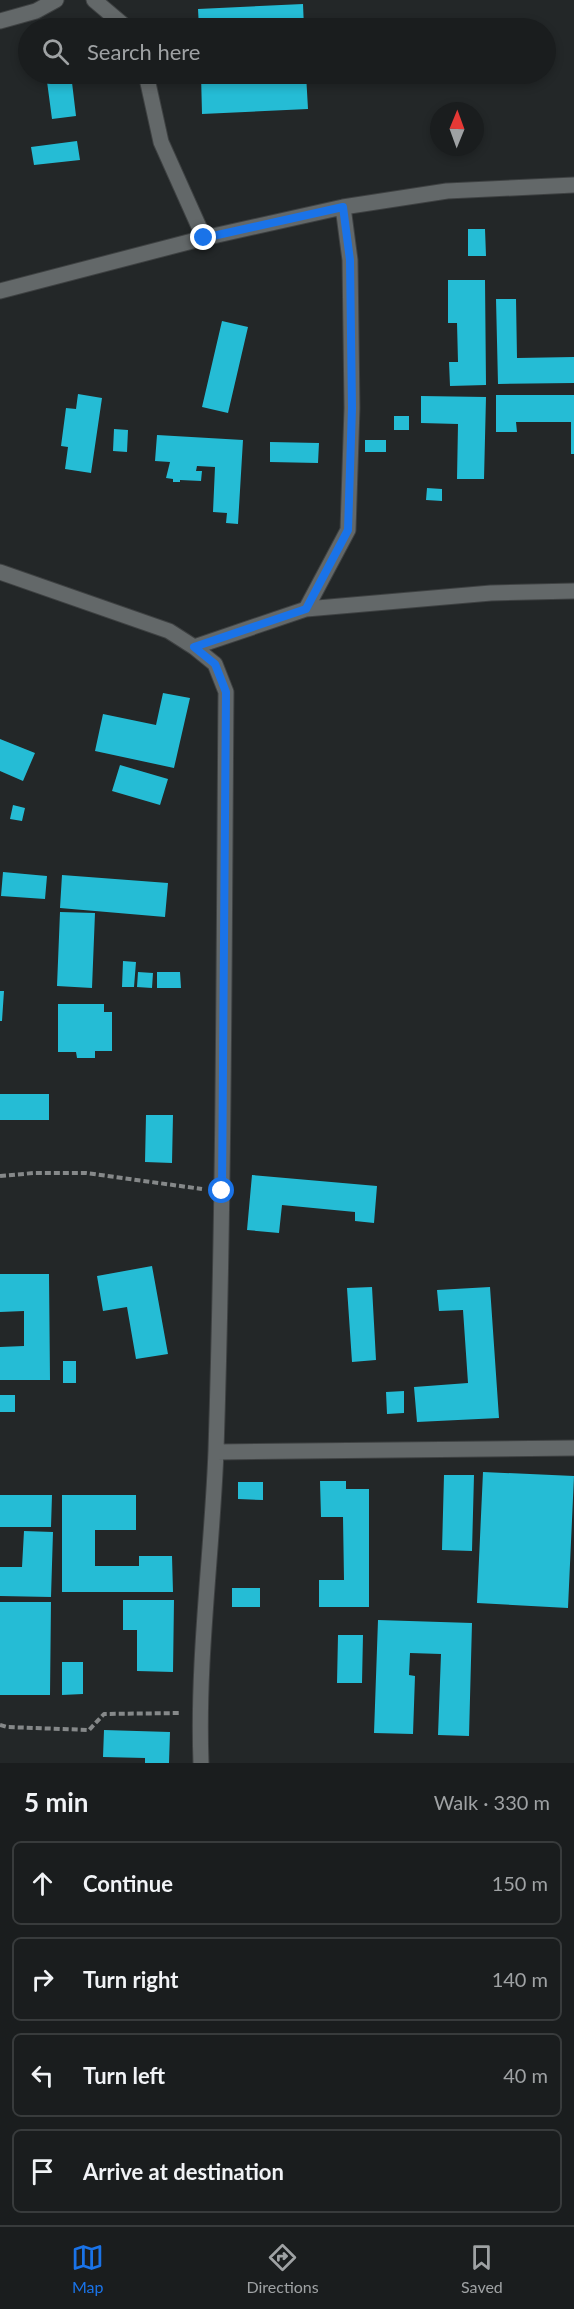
<!DOCTYPE html>
<meta charset="utf-8">
<style>
:root{--surface:#1a1d1e;--page:#272a2b;--text:#f1f3f6;--muted:#9fa2a4;--line:#383b3c;--accent:#1a73e8}
body{margin:0;font-family:Lato,sans-serif;background:var(--page);color:var(--text)}
.compass{position:absolute;left:430px;top:102px;width:54px;height:54px;border-radius:50%;background:var(--surface);box-shadow:0 3px 9px #0003;rotate:1deg}
.stop{position:absolute;width:18px;height:18px;margin:-14px;border:4px solid #1a73e8;border-radius:50%;background:#fff}
.stop.end{background:#1a73e8;border-color:#fff;box-shadow:0 2px 6px #0008}
.list{margin:0;padding:0;list-style:none}
h2{display:flex;justify-content:space-between;align-items:center;height:78px;margin:0;padding:0 24px;font-size:26px}
h2 small{font-size:20px;font-weight:400;color:var(--muted)}
.list li{display:grid;grid-template-columns:39px 1fr auto;gap:18px;align-items:center;box-sizing:border-box;height:84px;margin:0 12px 12px;padding:0 12px;border:2px solid var(--line);border-radius:9px}
.list b{display:block;font-size:22px;white-space:nowrap}
.list em{font-size:20px;font-style:normal;color:var(--muted)}
.icon{flex:none;width:33px;height:33px;fill:none;stroke:currentColor;stroke-width:2;stroke-linecap:round;stroke-linejoin:round}
.map{position:relative;flex:none;width:574px;height:1763px;overflow:hidden}
.search{position:absolute;background:var(--surface);box-shadow:0 3px 9px #0003;left:18px;right:18px;top:18px;height:66px;display:flex;align-items:center;gap:15px;box-sizing:border-box;padding:0 21px;border-radius:33px;color:var(--muted);font-size:22px}
.sheet{height:462px;background:var(--surface)}
nav{display:flex;justify-content:space-around;align-items:center;box-sizing:border-box;height:84px;border-top:2px solid var(--line);background:var(--surface);font-size:16px;color:var(--muted)}
nav a{display:grid;justify-items:center;gap:3px}
nav .on{color:var(--accent)}
.map>svg:first-child{display:block}
</style>
<div class="map">
<svg width="574" height="1763" viewBox="0 0 574 1763">
<rect width="100%" height="100%" fill="#232728"/>
<path fill="#25bcd5" d="M 303,4 L 304,28 L 199,28 L 198,9 Z
M 46,74 L 71,74 L 76,116 L 52,119 Z
M 201,74 L 306,74 L 308,109 L 202,114 Z
M 77,141 L 80,160 L 34,165 L 31,147 Z
M 468,229 L 485,229 L 486,256 L 468,256 Z
M 448,280 L 485,280 L 486,385 L 450,386 L 449,362 L 458,362 L 457,323 L 448,323 Z
M 496,299 L 516,299 L 517,358 L 574,357 L 574,383 L 498,384 Z
M 222,321 L 248,327 L 228,413 L 202,407 Z
M 78,394 L 102,398 L 91,473 L 65,469 L 68,447 L 61,446 L 66,408 L 76,409 Z
M 496,395 L 574,395 L 574,454 L 571,454 L 571,422 L 516,422 L 517,432 L 496,432 Z
M 421,396 L 486,397 L 484,479 L 457,479 L 458,424 L 421,423 Z
M 394,416 L 409,416 L 409,430 L 394,430 Z
M 114,429 L 128,430 L 127,452 L 113,451 Z
M 157,435 L 243,440 L 238,524 L 226,523 L 227,513 L 213,512 L 215,467 L 197,466 L 196,471 L 202,471 L 201,481 L 180,480 L 180,482 L 173,482 L 173,479 L 166,478 L 170,462 L 155,461 Z
M 365,440 L 386,440 L 386,452 L 365,452 Z
M 270,442 L 319,443 L 318,463 L 270,462 Z
M 427,488 L 442,489 L 442,501 L 426,500 Z
M 163,693 L 190,698 L 174,768 L 95,751 L 103,714 L 156,725 Z
M 0,739 L 35,753 L 23,781 L 0,771 Z
M 120,765 L 168,779 L 160,805 L 112,791 Z
M 13,805 L 25,808 L 22,821 L 10,819 Z
M 3,872 L 47,876 L 45,899 L 1,896 Z
M 62,875 L 168,883 L 165,917 L 60,908 Z
M 60,912 L 95,913 L 92,988 L 57,986 Z
M 123,961 L 136,962 L 134,987 L 122,987 Z
M 138,972 L 153,973 L 152,988 L 137,987 Z
M 157,972 L 180,972 L 181,988 L 157,988 Z
M 0,991 L 4,991 L 2,1021 L 0,1021 Z
M 58,1004 L 104,1004 L 104,1012 L 112,1012 L 112,1051 L 95,1051 L 95,1058 L 77,1058 L 76,1052 L 58,1052 Z
M 0,1094 L 49,1094 L 49,1120 L 0,1120 Z
M 146,1115 L 173,1115 L 172,1163 L 145,1162 Z
M 252,1175 L 377,1186 L 374,1223 L 355,1221 L 355,1212 L 282,1205 L 279,1233 L 247,1230 Z
M 152,1266 L 168,1354 L 136,1359 L 127,1307 L 103,1311 L 97,1276 Z
M 0,1274 L 49,1274 L 50,1380 L 0,1380 L 0,1347 L 24,1346 L 24,1311 L 0,1312 Z
M 372,1287 L 376,1360 L 352,1362 L 347,1288 Z
M 490,1287 L 499,1418 L 417,1422 L 414,1387 L 468,1383 L 463,1310 L 439,1311 L 437,1290 Z
M 63,1361 L 76,1361 L 76,1383 L 63,1383 Z
M 404,1391 L 404,1413 L 387,1414 L 386,1392 Z
M 0,1395 L 15,1395 L 15,1412 L 0,1412 Z
M 483,1472 L 574,1476 L 568,1608 L 477,1603 Z
M 444,1475 L 474,1475 L 472,1551 L 442,1550 Z
M 320,1481 L 346,1481 L 346,1489 L 369,1489 L 369,1607 L 319,1607 L 319,1580 L 344,1580 L 343,1517 L 321,1517 Z
M 238,1482 L 263,1482 L 263,1500 L 238,1499 Z
M 0,1495 L 52,1495 L 51,1527 L 0,1527 Z
M 62,1495 L 136,1495 L 136,1530 L 95,1530 L 95,1566 L 139,1566 L 139,1556 L 172,1556 L 173,1592 L 62,1592 Z
M 24,1531 L 53,1532 L 51,1597 L 0,1596 L 0,1567 L 22,1567 Z
M 232,1588 L 260,1588 L 260,1607 L 232,1607 Z
M 123,1600 L 174,1600 L 173,1672 L 137,1671 L 137,1630 L 123,1630 Z
M 0,1602 L 51,1602 L 50,1695 L 0,1695 Z
M 378,1620 L 472,1623 L 469,1736 L 438,1735 L 441,1654 L 410,1653 L 409,1675 L 415,1676 L 413,1734 L 374,1733 Z
M 338,1635 L 363,1635 L 362,1683 L 337,1683 Z
M 62,1662 L 83,1662 L 83,1694 L 62,1695 Z
M 104,1730 L 170,1732 L 169,1763 L 145,1763 L 145,1758 L 103,1757 Z"/>
<g fill="none" stroke-linecap="round" stroke-linejoin="round">
<defs>
<path id="street" d="M 94,0 L 127,28
M 0,21 L 36,11 L 56,0
M 146,74 L 161,142 L 204,238
M 0,291 L 204,238 L 343,207 L 447,191 L 574,185
M 0,572 L 169,631 L 194,647 L 215,664 L 226,692 C 224,945 224,1198 216,1451 C 212,1555 197,1659 201,1763
M 306,609 L 348,530 L 352,408 L 350,260 L 343,207
M 194,647 L 306,609 L 491,593 L 574,591
M 216,1452 L 574,1448"/>
</defs>
<use href="#street" stroke="#3e4142" stroke-width="17"/>
<path stroke="#858889" stroke-width="4" stroke-dasharray="6 3" stroke-linecap="butt" d="M 0,1176 L 34,1173 L 86,1173 L 202,1189
M 0,1725 L 7,1727 L 89,1730 L 104,1714 L 181,1713"/>
<use href="#street" stroke="#636869" stroke-width="15"/>
</g>
<g fill="none" stroke-linecap="round" stroke-linejoin="round">
<path stroke="#1a73e8" stroke-width="8" d="M 204,238 L 343,207 L 350,260 L 352,408 L 348,530 L 306,609 L 194,647 L 215,664 L 226,692 L 222,1191"/>
</g>
</svg>
<svg class="compass" viewBox="-18 -18 36 36"><path d="M0-13l5 13h-10z" fill="#e53935"/><path d="M0 13l5-13h-10z" fill="#9fa2a4"/></svg>
<div class="stop" style="left:222px;top:1191px"></div>
<div class="stop end" style="left:204px;top:238px"></div>
<div class="search"><svg class="icon" aria-label="search" viewBox="0 0 24 24"><circle cx="10" cy="10" r="6"/><path d="M15 15l6 6"/></svg>Search here</div>
</div>
<section class="sheet">
<h2>5 min<small>Walk · 330 m</small></h2>
<ul class="list">
<li><svg class="icon" aria-label="ahead" viewBox="0 0 24 24"><path d="M12 20V5M6 11l6-6 6 6"/></svg><div><b>Continue</b></div><em>150 m</em></li>
<li><svg class="icon" aria-label="right" viewBox="0 0 24 24"><path d="M7 20v-9h11M14 6l5 5-5 5"/></svg><div><b>Turn right</b></div><em>140 m</em></li>
<li><svg class="icon" aria-label="left" viewBox="0 0 24 24"><path d="M17 20v-9H6M10 6l-5 5 5 5"/></svg><div><b>Turn left</b></div><em>40 m</em></li>
<li><svg class="icon" aria-label="arrive" viewBox="0 0 24 24"><path d="M6 21V4h12l-3 4 3 4H6"/></svg><div><b>Arrive at destination</b></div></li>
</ul>
</section>
<nav>
<a class="on"><svg class="icon" aria-label="map" viewBox="0 0 24 24"><path d="M3 6l6-2 6 2 6-2v14l-6 2-6-2-6 2zM9 4v14M15 6v14"/></svg>Map</a>
<a><svg class="icon" aria-label="directions" viewBox="0 0 24 24"><path d="M12 3l9 9-9 9-9-9zM9 14v-3h6M13 9l2 2-2 2"/></svg>Directions</a>
<a><svg class="icon" aria-label="saved" viewBox="0 0 24 24"><path d="M7 4h10v16l-5-4-5 4z"/></svg>Saved</a>
</nav>
